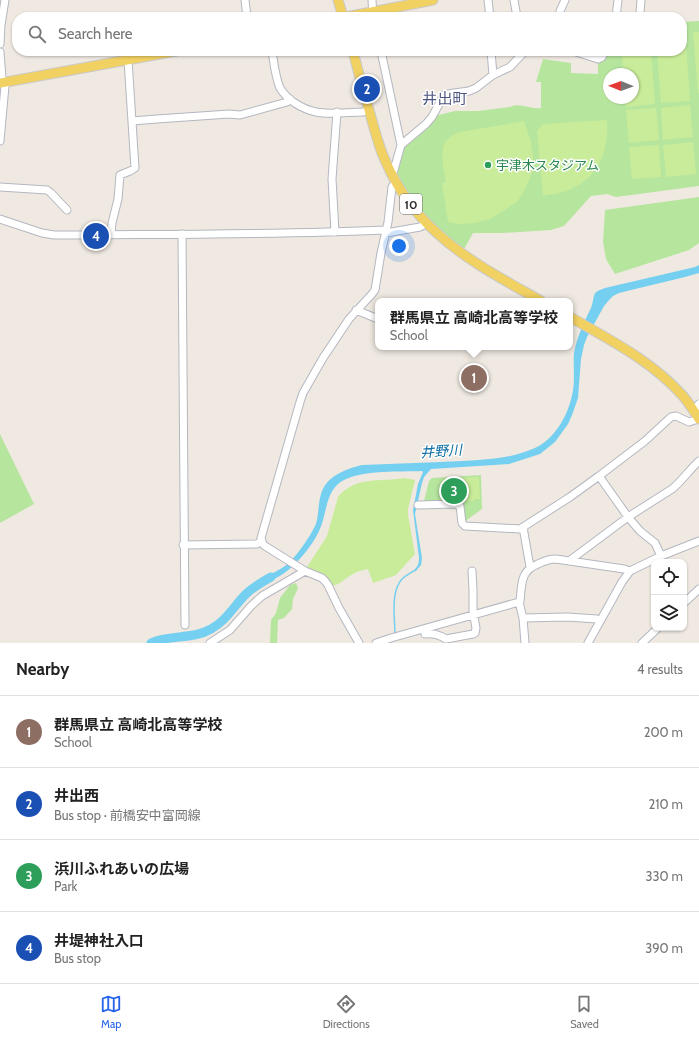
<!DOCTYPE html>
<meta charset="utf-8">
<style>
:root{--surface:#fff;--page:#f6f6f6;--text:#222;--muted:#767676;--line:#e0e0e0;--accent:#2563eb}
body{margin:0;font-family:Cabin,"Noto Sans JP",sans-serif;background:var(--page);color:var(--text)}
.controls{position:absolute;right:12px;bottom:12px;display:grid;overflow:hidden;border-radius:8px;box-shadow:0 1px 3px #0004}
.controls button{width:36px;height:36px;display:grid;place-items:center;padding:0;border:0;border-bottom:1px solid var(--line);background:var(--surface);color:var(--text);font:20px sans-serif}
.compass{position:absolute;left:603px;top:68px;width:36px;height:36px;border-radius:50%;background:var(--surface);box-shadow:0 1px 3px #0004;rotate:271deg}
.you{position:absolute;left:399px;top:246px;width:14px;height:14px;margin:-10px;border:3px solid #fff;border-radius:50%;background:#1a73e8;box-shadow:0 0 0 6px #1a73e833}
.badge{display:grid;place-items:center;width:26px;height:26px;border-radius:50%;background:var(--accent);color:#fff;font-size:13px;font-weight:700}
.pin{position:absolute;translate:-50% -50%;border:2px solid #fff;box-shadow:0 1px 4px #0006}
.popup{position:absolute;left:375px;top:298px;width:198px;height:52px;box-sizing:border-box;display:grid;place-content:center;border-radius:8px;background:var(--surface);filter:drop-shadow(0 1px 3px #0005);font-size:13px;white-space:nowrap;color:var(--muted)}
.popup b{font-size:15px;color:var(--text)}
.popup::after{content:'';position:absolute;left:50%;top:100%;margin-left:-8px;border:8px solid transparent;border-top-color:var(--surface)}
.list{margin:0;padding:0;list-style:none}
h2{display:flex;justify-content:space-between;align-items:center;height:52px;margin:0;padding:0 16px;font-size:17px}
h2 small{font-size:13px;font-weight:400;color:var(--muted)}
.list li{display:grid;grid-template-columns:26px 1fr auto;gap:12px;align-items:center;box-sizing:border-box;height:72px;padding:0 16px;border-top:1px solid var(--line)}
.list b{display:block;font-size:15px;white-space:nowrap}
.list p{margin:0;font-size:13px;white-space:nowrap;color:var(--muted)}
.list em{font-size:13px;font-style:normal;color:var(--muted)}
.icon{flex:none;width:22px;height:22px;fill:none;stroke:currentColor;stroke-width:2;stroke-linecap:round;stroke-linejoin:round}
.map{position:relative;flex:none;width:699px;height:643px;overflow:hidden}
.search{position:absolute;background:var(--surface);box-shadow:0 1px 3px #0004;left:12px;right:12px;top:12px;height:44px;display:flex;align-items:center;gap:10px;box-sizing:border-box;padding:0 14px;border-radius:16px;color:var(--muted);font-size:15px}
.sheet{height:340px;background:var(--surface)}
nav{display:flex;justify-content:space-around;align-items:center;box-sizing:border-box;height:56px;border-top:1px solid var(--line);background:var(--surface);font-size:11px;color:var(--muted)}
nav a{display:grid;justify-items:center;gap:2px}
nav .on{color:var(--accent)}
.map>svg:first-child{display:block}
</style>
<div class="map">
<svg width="699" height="643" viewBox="0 0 699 643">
<rect width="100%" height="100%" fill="#efe9e1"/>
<path fill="#b6e59e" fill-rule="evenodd" d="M 699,21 L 699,186 L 616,197 L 607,194 L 591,196 L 564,226 L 551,230 L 503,233 L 473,233 L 463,251 L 442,235 L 417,207 L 396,175 L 403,147 L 435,116 L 455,111 L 478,111 L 510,107 C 519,102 531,110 541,108 L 541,82 L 536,82 L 543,59 L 571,63 L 571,73 L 598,74 L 598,60 L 607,51 L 682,51 L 682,22 ZM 609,74 L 633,74 L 633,98 L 609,98 Z
M 699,197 L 699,243 L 689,250 L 615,274 L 606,259 L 603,242 L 605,210 Z
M 0,434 L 34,504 L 0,523 Z
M 481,475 L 482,509 L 464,522 L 462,505 L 428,503 L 424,501 L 429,481 L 432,478 Z
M 296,583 L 298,588 L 293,599 L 292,609 L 284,618 L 278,620 L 277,643 L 270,643 L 271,620 L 276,613 L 280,598 L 290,585 Z"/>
<path fill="#c9ec9a" d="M 693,32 L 699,32 L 699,93 L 698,93 Z
M 686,42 L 690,101 L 661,103 L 657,51 L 682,51 L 682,43 Z
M 622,51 L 651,51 L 655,104 L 626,107 L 625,98 L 633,98 L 633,74 L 623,74 Z
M 690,105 L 693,137 L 663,140 L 661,108 Z
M 656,108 L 659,140 L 629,143 L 626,110 Z
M 607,120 C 609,148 600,175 573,188 C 564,193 553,194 543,196 L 537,131 L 543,124 Z
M 524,121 L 531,142 L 533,157 L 532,173 L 524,191 L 517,202 L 490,219 L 475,223 L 460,224 L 448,222 L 442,183 L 446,182 C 444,171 439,150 446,141 C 450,136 455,134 460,132 Z
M 693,142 L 696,174 L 666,177 L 663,145 Z
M 659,145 L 661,177 L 632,179 L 629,147 Z
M 479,477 L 480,499 L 474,499 L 474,501 L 453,501 L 453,498 L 455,496 L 458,486 L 459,478 Z
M 405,478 L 415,480 L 408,509 L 408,515 L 415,554 L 396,575 L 373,583 L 368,569 C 364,570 358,571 355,573 C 346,577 342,584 332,586 L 324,575 L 307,567 L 327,536 L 338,497 C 355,476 381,482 405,478 Z"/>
<path fill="#75cff0" d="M 699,265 L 699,273 L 685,277 L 627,291 L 619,293 L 613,296 L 610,299 L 604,306 L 587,337 L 584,345 L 581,359 L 578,398 L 572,415 L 568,424 L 555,442 L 540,454 L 509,464 L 431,469 L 424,477 L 422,483 L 415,514 L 422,558 L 421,565 L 415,572 L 415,569 C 418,566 419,563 419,558 L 413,510 L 418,484 L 423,472 L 422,471 C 399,472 367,470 346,479 C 325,488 328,512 319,531 C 314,543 298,563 287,571 C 280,577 271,580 263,584 L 260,579 C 268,576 275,572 282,568 C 294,561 310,537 316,524 C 319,514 318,504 321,494 C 326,476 346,469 362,465 C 388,464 415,463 441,462 C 472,460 509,461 537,447 C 557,437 570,411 573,390 C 575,378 573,365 574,353 C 577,337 584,322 591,308 C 596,295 590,293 605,288 L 695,267 Z"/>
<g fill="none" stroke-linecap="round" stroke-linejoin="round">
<path stroke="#75cff0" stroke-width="1.5" d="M 395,635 C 395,619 390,592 402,579 C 406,575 411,573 415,570"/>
<path stroke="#75cff0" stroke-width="9" d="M 151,643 C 170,634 192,640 211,629 C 226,621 234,606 246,594 C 253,587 262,582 271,577"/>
<defs>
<path id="minor" d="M 245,0 L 247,17
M 372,0 L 373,17
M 488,0 L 490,17
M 514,0 L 517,17
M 560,11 L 565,0
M 640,12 L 641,0
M 616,17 L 618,0
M 0,44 L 1,25 L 5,0
M 272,51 C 274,63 275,76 280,88 C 287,100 302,109 316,112 C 329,115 349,112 363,112 L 369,110
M 381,51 L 401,145
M 491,51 L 493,75
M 573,51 L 598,59 L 602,57 L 605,51
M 0,52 L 2,78 L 5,86 L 0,141
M 132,121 L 157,119 L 229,114 L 240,115 L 287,102 L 290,99
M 392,174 L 394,170 L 401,145 L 426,124 L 432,117 L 444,95 L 454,93 L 469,91 L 476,88 L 493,75 L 510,67 L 525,51
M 0,187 L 47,190 L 51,193 L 67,210
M 0,219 L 42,233 L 54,235 C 164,234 275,235 386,230
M 335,232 L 332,179 L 337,112
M 386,233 L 420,227 L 427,223
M 111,234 L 112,223 L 118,199 L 120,175 L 130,171 L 135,168 L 128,60
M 182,234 L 185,625
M 356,310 L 378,319
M 693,411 L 699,404
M 599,476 L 628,517 L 640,531 L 655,543 L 661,556
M 418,505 L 455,504 L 460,506 L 462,523 L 465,526 L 520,529 L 570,497 L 599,476 L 645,441 L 671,417 L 676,416 L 689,422 L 695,420 L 698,417
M 523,527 L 530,567
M 183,545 L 257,544 L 261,541
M 569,561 L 628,517 L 672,489 C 682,481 689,470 699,461
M 519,602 L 523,618 L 525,643
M 684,603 L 699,589
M 523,618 L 567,617 L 597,619 L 600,620
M 425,629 L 425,634 C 433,633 440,635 446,639 L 473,634 L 475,633 L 476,628 L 473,611 L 473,590 L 472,571
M 210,643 L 230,630 L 251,606 L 262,596 L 305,571
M 359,643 L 339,608 L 328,585 L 325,581 L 322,578 L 305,571 L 265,546 L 263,544 L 261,538 L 300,402 L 303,393 L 323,358 L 349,319 L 372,294 L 375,290 L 381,253 L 388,222 L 392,187 L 396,181
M 376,643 L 391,638 L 519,602 L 520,601 C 522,584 520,571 538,564 C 544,561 549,559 556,559 L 624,569 L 630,571
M 588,643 L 622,582 L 630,571 L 661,556 L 699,541
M 642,643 L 658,628"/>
<path id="major" d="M 338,0 L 343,17
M 346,17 L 433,0
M 353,51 C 358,71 363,90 369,110 C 373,124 377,139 382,153 C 394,183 413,212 437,233 C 467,261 506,281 541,301
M 0,83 L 176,51
M 570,317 C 610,340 652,361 683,396 C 689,403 694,411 699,419"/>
</defs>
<use href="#minor" stroke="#b4b7c1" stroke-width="9"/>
<use href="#major" stroke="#c9c9c9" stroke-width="11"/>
<use href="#minor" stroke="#fff" stroke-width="7"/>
<use href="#major" stroke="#f2d163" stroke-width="9"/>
</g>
<circle fill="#2e9e5b" stroke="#fff" stroke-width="1.5" cx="488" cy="165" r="4"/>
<g text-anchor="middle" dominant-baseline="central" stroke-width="3" stroke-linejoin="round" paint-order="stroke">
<rect fill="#fff" stroke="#6d6d6d" stroke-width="1" x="400" y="194" width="22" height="20" rx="3"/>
<g font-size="12" font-weight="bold" fill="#2e2e2e">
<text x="411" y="204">10</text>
</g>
<g font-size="13" fill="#27864d" stroke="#fff" text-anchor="start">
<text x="496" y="165">宇津木スタジアム</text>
</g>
<g font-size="14" font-style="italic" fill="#0d6fa3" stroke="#fff">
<text transform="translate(441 451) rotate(-4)">井野川</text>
</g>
<g font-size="15" fill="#4d5680" stroke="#fff">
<text x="445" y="99">井出町</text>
</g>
</g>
</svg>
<div class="controls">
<button><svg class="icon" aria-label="locate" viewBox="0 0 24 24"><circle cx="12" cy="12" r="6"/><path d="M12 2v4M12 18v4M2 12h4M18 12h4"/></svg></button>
<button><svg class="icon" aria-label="layers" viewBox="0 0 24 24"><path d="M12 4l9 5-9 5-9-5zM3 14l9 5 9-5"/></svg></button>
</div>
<svg class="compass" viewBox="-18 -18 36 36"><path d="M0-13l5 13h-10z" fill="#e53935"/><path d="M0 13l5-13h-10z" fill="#767676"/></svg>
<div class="you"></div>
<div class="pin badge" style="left:474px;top:378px;background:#8d6e63">1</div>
<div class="popup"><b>群馬県立 高崎北高等学校</b>School</div>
<div class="pin badge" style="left:367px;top:89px;background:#1a4fb4">2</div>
<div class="pin badge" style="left:454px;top:491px;background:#2e9e5b">3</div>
<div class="pin badge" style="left:96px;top:236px;background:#1a4fb4">4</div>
<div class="search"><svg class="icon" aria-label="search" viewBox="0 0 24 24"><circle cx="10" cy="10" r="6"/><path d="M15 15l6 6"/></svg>Search here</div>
</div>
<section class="sheet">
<h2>Nearby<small>4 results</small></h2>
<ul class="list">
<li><span class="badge" style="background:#8d6e63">1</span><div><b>群馬県立 高崎北高等学校</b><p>School</p></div><em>200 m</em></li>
<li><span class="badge" style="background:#1a4fb4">2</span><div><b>井出西</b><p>Bus stop · 前橋安中富岡線</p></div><em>210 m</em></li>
<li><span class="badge" style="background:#2e9e5b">3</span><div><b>浜川ふれあいの広場</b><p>Park</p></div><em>330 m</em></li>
<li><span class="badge" style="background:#1a4fb4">4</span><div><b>井堤神社入口</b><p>Bus stop</p></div><em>390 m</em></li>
</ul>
</section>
<nav>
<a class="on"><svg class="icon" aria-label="map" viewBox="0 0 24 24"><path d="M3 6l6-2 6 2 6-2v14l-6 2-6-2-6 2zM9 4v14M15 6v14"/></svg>Map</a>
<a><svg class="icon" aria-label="directions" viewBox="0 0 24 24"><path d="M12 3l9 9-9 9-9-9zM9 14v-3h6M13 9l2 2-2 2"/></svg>Directions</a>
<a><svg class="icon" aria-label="saved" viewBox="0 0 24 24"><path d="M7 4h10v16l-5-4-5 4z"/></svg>Saved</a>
</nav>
